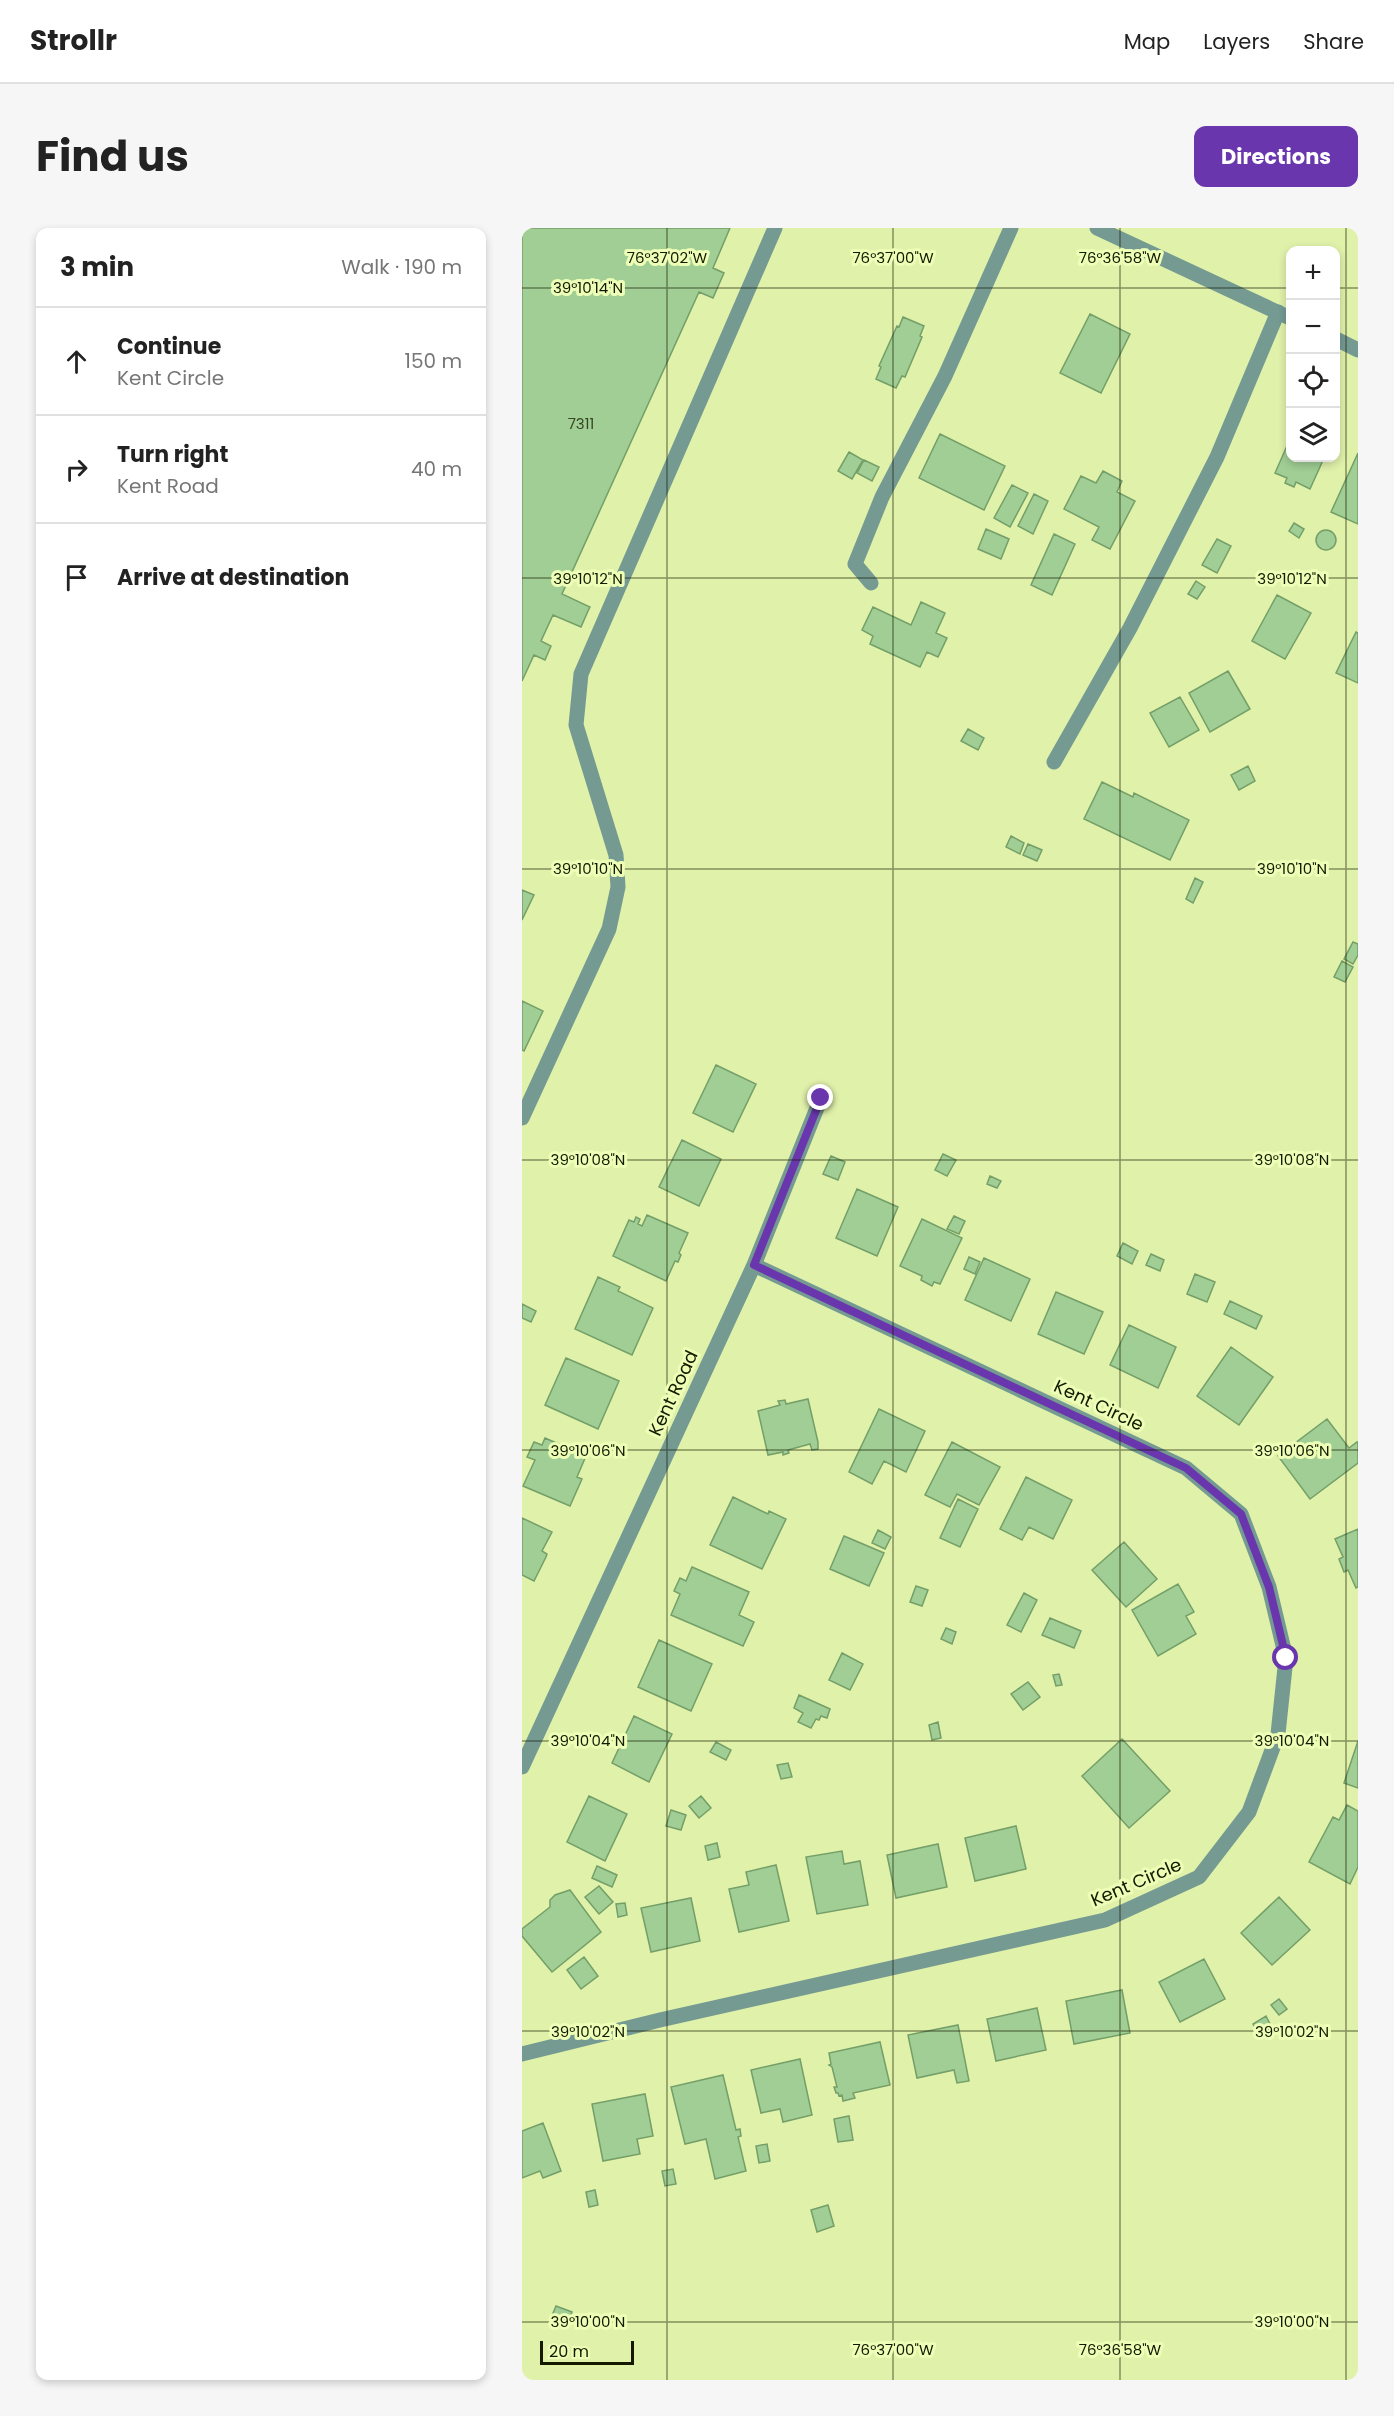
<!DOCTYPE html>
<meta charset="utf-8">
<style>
:root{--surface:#fff;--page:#f6f6f6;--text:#222;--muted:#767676;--line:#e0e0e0;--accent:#6a36ad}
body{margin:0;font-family:Poppins,sans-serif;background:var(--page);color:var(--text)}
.controls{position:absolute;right:18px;top:18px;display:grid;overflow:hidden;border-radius:12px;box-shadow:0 3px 9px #0003}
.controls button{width:54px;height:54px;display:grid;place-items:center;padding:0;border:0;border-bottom:2px solid var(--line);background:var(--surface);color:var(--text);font:30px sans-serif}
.scale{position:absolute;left:18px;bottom:15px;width:94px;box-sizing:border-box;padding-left:6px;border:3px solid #141900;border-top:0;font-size:16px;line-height:21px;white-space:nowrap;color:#141900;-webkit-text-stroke:4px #edfeb7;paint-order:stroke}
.stop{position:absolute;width:18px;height:18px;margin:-14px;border:4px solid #6a36ad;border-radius:50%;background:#fff}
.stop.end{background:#6a36ad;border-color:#fff;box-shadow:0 2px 6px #0008}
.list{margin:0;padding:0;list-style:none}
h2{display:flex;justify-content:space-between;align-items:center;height:78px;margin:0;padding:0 24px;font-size:26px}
h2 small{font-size:20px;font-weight:400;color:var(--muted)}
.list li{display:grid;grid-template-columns:39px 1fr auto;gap:18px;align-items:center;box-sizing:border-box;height:108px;padding:0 24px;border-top:2px solid var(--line)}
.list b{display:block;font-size:22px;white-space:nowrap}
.list p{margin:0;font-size:20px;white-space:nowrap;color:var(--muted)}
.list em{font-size:20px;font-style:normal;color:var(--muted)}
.icon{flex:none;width:33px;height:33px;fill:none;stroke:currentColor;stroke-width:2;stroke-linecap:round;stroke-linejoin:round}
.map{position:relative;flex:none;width:836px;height:2152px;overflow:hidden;border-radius:12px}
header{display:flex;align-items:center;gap:36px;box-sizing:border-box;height:84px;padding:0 30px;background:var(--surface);border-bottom:2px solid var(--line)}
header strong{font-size:28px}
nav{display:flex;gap:33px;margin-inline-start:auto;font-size:21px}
.intro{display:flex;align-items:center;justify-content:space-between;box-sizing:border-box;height:144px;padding:0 36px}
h1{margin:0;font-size:42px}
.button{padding:15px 27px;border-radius:12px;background:var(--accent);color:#fff;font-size:21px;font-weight:700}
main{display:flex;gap:36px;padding:0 36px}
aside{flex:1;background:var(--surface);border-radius:12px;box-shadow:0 3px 9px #0003}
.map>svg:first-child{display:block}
</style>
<header>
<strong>Strollr</strong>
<nav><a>Map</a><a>Layers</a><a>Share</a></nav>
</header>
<div class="intro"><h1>Find us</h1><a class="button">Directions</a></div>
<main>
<aside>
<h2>3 min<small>Walk · 190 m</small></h2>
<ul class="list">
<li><svg class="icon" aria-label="ahead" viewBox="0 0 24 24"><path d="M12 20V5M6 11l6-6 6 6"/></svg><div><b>Continue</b><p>Kent Circle</p></div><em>150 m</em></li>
<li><svg class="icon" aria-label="right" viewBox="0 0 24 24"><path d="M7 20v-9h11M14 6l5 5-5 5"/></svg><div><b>Turn right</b><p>Kent Road</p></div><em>40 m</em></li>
<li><svg class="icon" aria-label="arrive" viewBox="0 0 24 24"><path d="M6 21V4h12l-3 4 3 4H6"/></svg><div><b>Arrive at destination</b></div></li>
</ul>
</aside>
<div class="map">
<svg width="836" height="2152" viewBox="0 0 836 2152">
<rect width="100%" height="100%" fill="#e0f1aa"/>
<path fill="#a0ce94" stroke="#749f68" stroke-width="1.5" d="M 0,0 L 208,0 L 191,40 L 202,45 L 191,70 L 177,64 L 40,366 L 68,379 L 66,383 L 59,399 L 31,387 L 19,413 L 29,418 L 23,432 L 12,427 L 0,453 Z
M 568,86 L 608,106 L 579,165 L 538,145 Z
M 381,89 L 402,98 L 398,108 L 400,109 L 383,149 L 380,148 L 374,160 L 354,151 L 359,139 L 357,138 L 375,98 L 377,99 Z
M 418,206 L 483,238 L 462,282 L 397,250 Z
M 768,211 L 768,230 L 802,230 L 788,261 L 774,254 L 772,259 L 763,255 L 765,250 L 753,245 Z
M 327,224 L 341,232 L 330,251 L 316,243 Z
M 836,225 L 836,296 L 809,284 Z
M 342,232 L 357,239 L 350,253 L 335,245 Z
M 581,243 L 600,253 L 595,264 L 613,273 L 588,321 L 570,312 L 577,299 L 542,281 L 559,248 L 574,255 Z
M 490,257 L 506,265 L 488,299 L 472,290 Z
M 512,266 L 526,273 L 511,306 L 496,298 Z
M 772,295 L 782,301 L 777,310 L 767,303 Z
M 464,301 L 487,311 L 479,331 L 456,321 Z
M794 312a10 10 0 1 1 20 0a10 10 0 1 1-20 0Z
M 532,306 L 553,316 L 530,367 L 509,357 Z
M 695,311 L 709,318 L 695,345 L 680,337 Z
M 674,353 L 683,359 L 675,371 L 666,366 Z
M 755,367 L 789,385 L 763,431 L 730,413 Z
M 399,374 L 423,385 L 414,405 L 425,410 L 416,429 L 405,424 L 398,439 L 348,416 L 351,408 L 340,402 L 351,379 L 389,397 Z
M 834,404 L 836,405 L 836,455 L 814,445 Z
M 706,443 L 728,481 L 688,504 L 667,465 Z
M 658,469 L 677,502 L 647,519 L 628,485 Z
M 446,501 L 462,510 L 456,522 L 439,513 Z
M 726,538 L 733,553 L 717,562 L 709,547 Z
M 580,554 L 611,569 L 612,565 L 667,592 L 648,632 L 562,591 Z
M 489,608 L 502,615 L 498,626 L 484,619 Z
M 506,616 L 520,622 L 515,633 L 501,627 Z
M 673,650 L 681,654 L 671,675 L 664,671 Z
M 0,662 L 12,667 L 0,692 Z
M 831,714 L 836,716 L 836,727 L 831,736 L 822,731 Z
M 820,733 L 831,739 L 823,754 L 812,749 Z
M 0,773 L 21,783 L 2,823 L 0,822 Z
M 194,837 L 234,856 L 211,904 L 171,885 Z
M 160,912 L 199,931 L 177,978 L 137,959 Z
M 421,926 L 434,932 L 425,948 L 413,942 Z
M 309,928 L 323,934 L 316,952 L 301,946 Z
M 468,948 L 479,953 L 475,960 L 465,956 Z
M 335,961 L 376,979 L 355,1028 L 314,1010 Z
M 125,987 L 166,1005 L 157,1025 L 159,1027 L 156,1034 L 153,1033 L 144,1053 L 91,1028 L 107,992 L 112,994 L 114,989 L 118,991 L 116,996 L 120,998 Z
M 432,988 L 443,993 L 437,1006 L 425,1001 Z
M 400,991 L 440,1010 L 418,1056 L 412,1054 L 410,1058 L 399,1052 L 400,1048 L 378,1038 Z
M 601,1015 L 616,1023 L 610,1036 L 595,1028 Z
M 629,1026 L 642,1032 L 638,1043 L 624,1037 Z
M 447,1029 L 458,1034 L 453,1046 L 442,1041 Z
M 462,1030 L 508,1051 L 489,1093 L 443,1072 Z
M 673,1046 L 693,1054 L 685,1074 L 665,1066 Z
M 76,1049 L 98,1059 L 96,1063 L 131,1080 L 110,1127 L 53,1101 Z
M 534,1064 L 581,1084 L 562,1126 L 516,1106 Z
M 708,1073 L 740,1088 L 734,1101 L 702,1086 Z
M 0,1076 L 14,1083 L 9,1094 L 0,1090 Z
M 607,1097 L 654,1119 L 636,1160 L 588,1137 Z
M 709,1119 L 751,1149 L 717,1197 L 675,1168 Z
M 44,1130 L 97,1153 L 76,1201 L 23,1177 Z
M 286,1171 L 296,1214 L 296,1221 L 290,1222 L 288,1216 L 266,1222 L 267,1225 L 261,1227 L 261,1224 L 246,1227 L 236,1183 L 258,1177 L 256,1173 L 263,1172 L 264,1176 Z
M 357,1181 L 403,1203 L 384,1244 L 362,1233 L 350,1256 L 327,1244 Z
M 805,1191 L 827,1220 L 835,1214 L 836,1216 L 836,1235 L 788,1271 L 756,1228 Z
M 23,1210 L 64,1228 L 55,1249 L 60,1251 L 48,1278 L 1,1258 L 13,1232 L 5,1229 L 12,1214 L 20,1217 Z
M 430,1214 L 478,1239 L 457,1277 L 435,1266 L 428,1279 L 403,1267 Z
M 504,1249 L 550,1272 L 531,1311 L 507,1299 L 500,1312 L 478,1301 Z
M 211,1269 L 246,1286 L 247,1283 L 264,1291 L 240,1341 L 188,1317 Z
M 436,1271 L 456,1281 L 438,1319 L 418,1310 Z
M 0,1290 L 30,1304 L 20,1323 L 25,1326 L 24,1329 L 12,1353 L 0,1347 Z
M 836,1301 L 836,1359 L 834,1360 L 826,1342 L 822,1344 L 817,1331 L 821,1329 L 813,1311 Z
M 356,1302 L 369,1309 L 363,1321 L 350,1315 Z
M 322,1308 L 362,1325 L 347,1358 L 308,1341 Z
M 602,1314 L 635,1351 L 604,1379 L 570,1342 Z
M 170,1339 L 227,1364 L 217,1387 L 232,1394 L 221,1418 L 149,1387 L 158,1366 L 152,1363 L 157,1352 L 158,1350 L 164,1353 Z
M 656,1356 L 672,1384 L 664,1388 L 674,1406 L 636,1428 L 610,1382 Z
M 394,1358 L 406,1362 L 400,1378 L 388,1374 Z
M 502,1365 L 515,1372 L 499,1404 L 485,1397 Z
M 528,1390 L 559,1403 L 552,1420 L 520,1407 Z
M 424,1400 L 434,1404 L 430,1416 L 419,1411 Z
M 137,1412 L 190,1436 L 169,1483 L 116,1459 Z
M 320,1425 L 341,1436 L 328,1462 L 307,1452 Z
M 537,1446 L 540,1457 L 534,1458 L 531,1447 Z
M 506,1454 L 518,1469 L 501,1482 L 489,1466 Z
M 277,1467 L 308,1481 L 305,1490 L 299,1488 L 297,1492 L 294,1491 L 289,1500 L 276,1494 L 281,1485 L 272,1480 Z
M 112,1488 L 150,1506 L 127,1554 L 90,1535 Z
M 416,1494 L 419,1510 L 410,1512 L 407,1497 Z
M 600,1511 L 648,1563 L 607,1600 L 560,1548 Z
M 836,1513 L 836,1560 L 822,1555 Z
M 194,1514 L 209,1522 L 204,1532 L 188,1524 Z
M 266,1535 L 270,1549 L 259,1551 L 255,1537 Z
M 67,1568 L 105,1586 L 83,1633 L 45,1614 Z
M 179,1568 L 189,1580 L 177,1590 L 167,1578 Z
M 825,1577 L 836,1583 L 836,1639 L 828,1656 L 787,1634 L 811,1589 L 817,1592 Z
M 149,1582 L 164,1587 L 159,1602 L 144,1598 Z
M 494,1598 L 504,1641 L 453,1653 L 443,1610 Z
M 195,1615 L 198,1629 L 186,1632 L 183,1618 Z
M 416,1616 L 425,1659 L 374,1670 L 365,1627 Z
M 320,1623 L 322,1636 L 338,1633 L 346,1677 L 295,1686 L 284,1629 Z
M 254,1637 L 267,1693 L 217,1704 L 207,1661 L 227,1657 L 224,1644 Z
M 75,1638 L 95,1647 L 90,1659 L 70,1650 Z
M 77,1658 L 91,1674 L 77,1686 L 63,1669 Z
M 48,1662 L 79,1704 L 30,1744 L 0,1708 L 0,1701 L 28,1679 L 28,1672 L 33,1667 Z
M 757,1669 L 788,1702 L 750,1737 L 719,1705 Z
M 169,1670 L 178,1713 L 129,1724 L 119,1680 Z
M 103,1675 L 105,1687 L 96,1689 L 94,1676 Z
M 62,1729 L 76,1748 L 59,1761 L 45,1742 Z
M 682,1731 L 703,1771 L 658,1794 L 637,1754 Z
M 600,1762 L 608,1805 L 552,1816 L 544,1773 Z
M 757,1771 L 765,1781 L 757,1787 L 749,1777 Z
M 515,1780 L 524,1822 L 474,1833 L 465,1791 Z
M 744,1788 L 750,1800 L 737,1807 L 731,1796 Z
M 436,1797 L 447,1853 L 435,1855 L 432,1842 L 395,1850 L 386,1807 Z
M 358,1814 L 368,1857 L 331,1865 L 333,1870 L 321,1873 L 320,1867 L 317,1868 L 316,1865 L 314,1865 L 312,1859 L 315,1859 L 310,1839 L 307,1837 L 309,1836 L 307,1825 Z
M 278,1831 L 290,1887 L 261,1894 L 258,1881 L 239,1885 L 229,1842 Z
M 201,1847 L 214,1902 L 218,1901 L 219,1908 L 216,1909 L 224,1943 L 193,1951 L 184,1911 L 163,1916 L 149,1859 Z
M 123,1866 L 131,1908 L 115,1911 L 118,1926 L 81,1933 L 70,1876 Z
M 327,1888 L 331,1912 L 316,1914 L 312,1891 Z
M 21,1895 L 39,1943 L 21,1950 L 18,1943 L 0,1950 L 0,1903 Z
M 245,1916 L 248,1933 L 237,1935 L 234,1918 Z
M 151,1941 L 154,1956 L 143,1958 L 140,1943 Z
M 73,1962 L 76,1977 L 67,1979 L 64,1964 Z
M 306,1977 L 312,1998 L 295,2004 L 289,1982 Z
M 34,2078 L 50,2084 L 45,2097 L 29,2090 Z"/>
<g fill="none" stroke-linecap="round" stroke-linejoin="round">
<path stroke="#749a92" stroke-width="15" d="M 349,355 L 333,336 L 360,269 L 423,148 L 489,0
M 532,534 L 608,400 L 695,229 L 756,84
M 0,890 L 87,701 L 96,659 L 94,627 L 54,497 L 59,446 L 253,0"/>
<path stroke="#749a92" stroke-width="15" d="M 575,0 L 768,90
M 814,111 L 836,122
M 0,1539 L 232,1037 L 299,870
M 0,1826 L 138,1792 L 583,1692 L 677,1649 L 727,1584 L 756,1506 L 764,1430 L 747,1359 L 719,1286 L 664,1240 L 232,1037"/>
</g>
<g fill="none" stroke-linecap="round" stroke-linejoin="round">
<path stroke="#6a36ad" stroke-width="8" d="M 299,870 L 232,1037 L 664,1240 L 719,1286 L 747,1359 L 764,1430"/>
</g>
<path fill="none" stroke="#141900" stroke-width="1.5" stroke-opacity="0.45" d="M 145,0 L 145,2152M 371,0 L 371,2152M 598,0 L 598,2152M 824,0 L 824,2152M 0,60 L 768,60M 814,60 L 836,60M 0,350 L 836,350M 0,641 L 836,641M 0,932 L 836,932M 0,1222 L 836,1222M 0,1513 L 836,1513M 0,1803 L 836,1803M 0,2094 L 836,2094"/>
<g text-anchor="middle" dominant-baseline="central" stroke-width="6" stroke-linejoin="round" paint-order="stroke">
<g font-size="15" fill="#374625">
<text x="59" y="195">7311</text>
</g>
<g font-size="18" fill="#141900" stroke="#edfeb7">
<text transform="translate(151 1165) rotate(-65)">Kent Road</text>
<text transform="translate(577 1177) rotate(25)">Kent Circle</text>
<text transform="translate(614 1654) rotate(-23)">Kent Circle</text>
</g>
</g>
<g font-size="15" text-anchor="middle" fill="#141900" stroke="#edfeb7" stroke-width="6" stroke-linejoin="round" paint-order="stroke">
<text x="145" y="35">76°37'02"W</text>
<text x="371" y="35">76°37'00"W</text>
<text x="598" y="35">76°36'58"W</text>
<text x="66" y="65">39°10'14"N</text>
<text x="66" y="356">39°10'12"N</text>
<text x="770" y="356">39°10'12"N</text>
<text x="66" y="646">39°10'10"N</text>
<text x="770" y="646">39°10'10"N</text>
<text x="66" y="937">39°10'08"N</text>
<text x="770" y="937">39°10'08"N</text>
<text x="66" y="1228">39°10'06"N</text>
<text x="770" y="1228">39°10'06"N</text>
<text x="66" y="1518">39°10'04"N</text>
<text x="770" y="1518">39°10'04"N</text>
<text x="66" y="1809">39°10'02"N</text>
<text x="770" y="1809">39°10'02"N</text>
<text x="66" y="2099">39°10'00"N</text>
<text x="770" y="2099">39°10'00"N</text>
<text x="371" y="2127">76°37'00"W</text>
<text x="598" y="2127">76°36'58"W</text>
</g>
</svg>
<div class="controls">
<button>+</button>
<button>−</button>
<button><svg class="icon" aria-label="locate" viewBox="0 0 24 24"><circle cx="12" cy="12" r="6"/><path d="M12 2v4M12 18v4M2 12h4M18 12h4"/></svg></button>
<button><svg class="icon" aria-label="layers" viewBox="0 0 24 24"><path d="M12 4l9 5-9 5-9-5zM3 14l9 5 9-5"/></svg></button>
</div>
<div class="scale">20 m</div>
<div class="stop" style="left:764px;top:1430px"></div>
<div class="stop end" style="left:299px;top:870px"></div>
</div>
</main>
